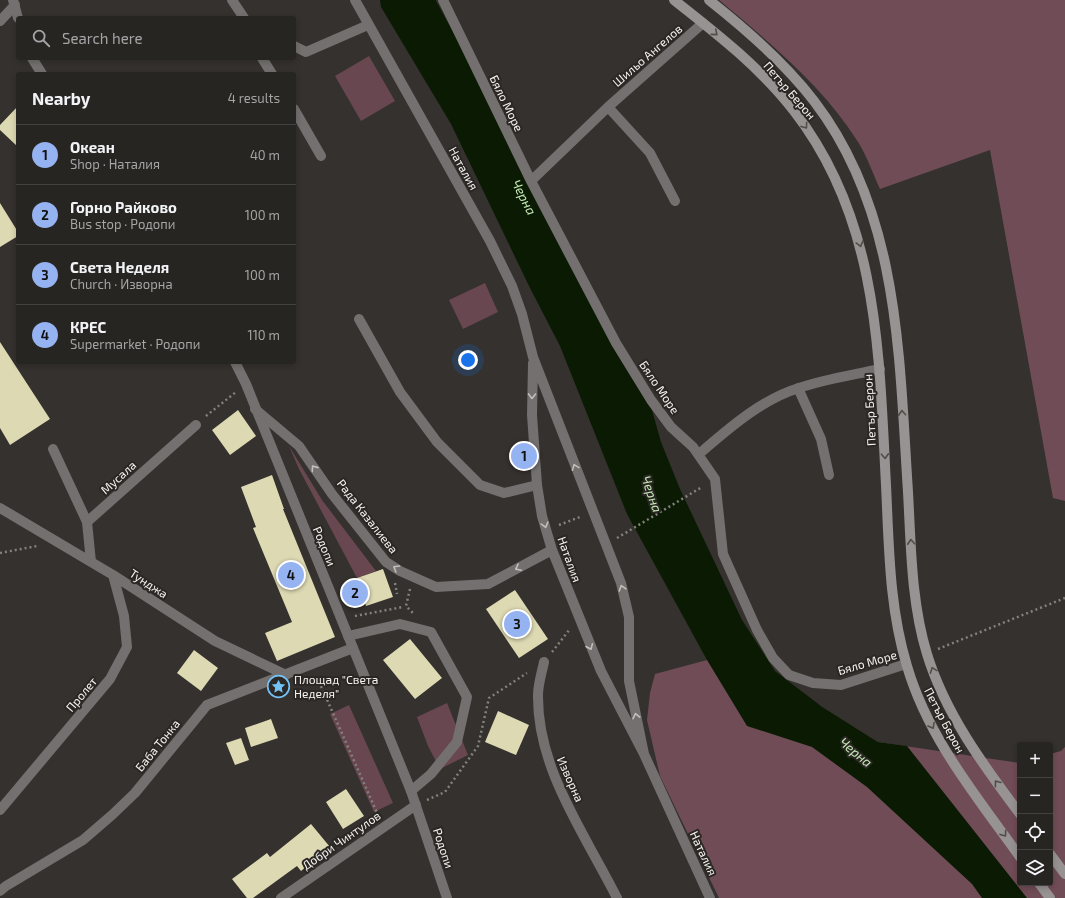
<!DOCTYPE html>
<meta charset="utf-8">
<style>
:root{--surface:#272522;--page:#2f2d2a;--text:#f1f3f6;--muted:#a4a5a5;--line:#434240;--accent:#95b2f1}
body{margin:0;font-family:"Exo 2",sans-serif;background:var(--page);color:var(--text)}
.controls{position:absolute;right:12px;bottom:12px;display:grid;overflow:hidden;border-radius:4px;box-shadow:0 2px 6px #0003}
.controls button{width:36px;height:36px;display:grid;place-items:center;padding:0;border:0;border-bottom:1px solid var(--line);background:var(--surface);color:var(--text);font:20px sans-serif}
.you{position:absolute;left:468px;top:360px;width:14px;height:14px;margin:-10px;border:3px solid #fff;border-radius:50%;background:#1a73e8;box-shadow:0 0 0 6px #1a73e833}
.badge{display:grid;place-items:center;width:26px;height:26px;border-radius:50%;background:var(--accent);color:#111;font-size:13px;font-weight:700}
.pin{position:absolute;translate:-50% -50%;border:2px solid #fff;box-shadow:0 1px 4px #0006}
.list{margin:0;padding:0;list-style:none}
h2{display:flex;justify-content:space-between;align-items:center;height:52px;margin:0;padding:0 16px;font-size:17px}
h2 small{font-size:13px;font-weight:400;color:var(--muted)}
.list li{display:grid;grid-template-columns:26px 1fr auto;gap:12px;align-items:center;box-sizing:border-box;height:60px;padding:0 16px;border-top:1px solid var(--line)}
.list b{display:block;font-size:15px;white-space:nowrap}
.list p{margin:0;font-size:13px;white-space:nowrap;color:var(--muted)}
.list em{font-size:13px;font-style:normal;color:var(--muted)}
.icon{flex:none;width:22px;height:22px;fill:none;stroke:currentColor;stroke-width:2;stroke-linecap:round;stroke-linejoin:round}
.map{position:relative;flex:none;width:1065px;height:898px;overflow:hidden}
.search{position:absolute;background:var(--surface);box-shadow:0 2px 6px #0003;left:16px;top:16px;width:280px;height:44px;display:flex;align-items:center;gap:10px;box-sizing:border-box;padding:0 14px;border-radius:4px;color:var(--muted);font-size:15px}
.panel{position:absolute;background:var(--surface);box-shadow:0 2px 6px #0003;left:16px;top:72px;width:280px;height:292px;border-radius:4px}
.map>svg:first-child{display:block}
</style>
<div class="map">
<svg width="1065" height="898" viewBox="0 0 1065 898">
<rect width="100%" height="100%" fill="#34312e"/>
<path fill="#684751" d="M 369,56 L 395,101 L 361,121 L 335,76 Z
M 485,283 L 498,312 L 463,329 L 449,300 Z
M 289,446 L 322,500 L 376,571 L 357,578 L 299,469 Z
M 447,703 L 468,755 L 440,769 L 428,746 L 417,717 Z
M 349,705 L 393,803 L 374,812 L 330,714 Z"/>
<path fill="#704c57" d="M 719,0 L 1065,0 L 1065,501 L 1053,498 L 990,150 L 880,189 C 873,174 867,156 858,142 C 823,86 769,42 719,0 Z
M 707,660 L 821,706 L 878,742 L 1020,763 L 1020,883 L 1050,883 L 1050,754 L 1061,751 L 1065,747 L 1065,898 L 719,898 L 660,776 L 647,720 L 650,693 L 655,674 Z"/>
<path fill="#0b1b03" d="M 380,0 L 410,0 L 425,23 L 568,310 L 605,337 L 650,403 L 661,442 L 680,489 L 742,620 L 775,671 L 821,706 L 878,742 L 907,746 L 1027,898 L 982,898 L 972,884 L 867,787 L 812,747 L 747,726 L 707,660 L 627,514 L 560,346 L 530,288 L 451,124 L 381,7 Z"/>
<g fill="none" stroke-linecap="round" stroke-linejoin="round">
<path stroke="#0b1b03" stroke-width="31" id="s1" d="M 418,0 L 510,169 L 601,349 L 606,364"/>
</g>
<path fill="#ddd9b2" d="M 18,106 L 18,147 L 0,130 L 0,125 Z
M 0,203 L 18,232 L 18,236 L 0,247 Z
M 0,342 L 50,419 L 10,445 L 0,428 Z
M 238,410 L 256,436 L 230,455 L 212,430 Z
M 272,475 L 284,509 L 283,509 L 335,637 L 277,661 L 265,633 L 292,622 L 253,528 L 256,527 L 241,487 Z
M 383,569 L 393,597 L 366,606 L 357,578 Z
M 515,590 L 548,639 L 519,658 L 486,609 Z
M 410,639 L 442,678 L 415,699 L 383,660 Z
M 194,650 L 218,668 L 201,691 L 177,673 Z
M 498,711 L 529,725 L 516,755 L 485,742 Z
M 271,719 L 278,738 L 251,747 L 245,728 Z
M 241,738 L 249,760 L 235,765 L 226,743 Z
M 346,789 L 364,816 L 343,829 L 326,802 Z
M 311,824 L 330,847 L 301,871 L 297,866 L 253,898 L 247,898 L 232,879 L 267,853 L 270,857 Z"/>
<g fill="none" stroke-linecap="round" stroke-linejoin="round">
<path stroke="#84817e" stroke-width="2.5" stroke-dasharray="2 3" stroke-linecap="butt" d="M 206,416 L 236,392
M 559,525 L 580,517
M 617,538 L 702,487
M 0,553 L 37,546
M 395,583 L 397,594
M 410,589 L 406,606 L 413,613
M 355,616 L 403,607
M 938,649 L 1065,598
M 552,652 L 570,629
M 317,677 L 378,815
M 427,800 L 445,792 L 478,746 L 489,698 L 527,673"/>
<path stroke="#73706f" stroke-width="10" d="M 232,0 L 244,18
M 262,58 L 272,74
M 294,109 L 321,156
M 359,319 L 400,392 L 437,442 L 480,485 L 504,493 L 537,485
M 53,449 L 87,522"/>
<path stroke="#73706f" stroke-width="10" d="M 348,636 L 400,624 L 431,632 L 467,697 L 457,742 L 431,774 L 411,791"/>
<path stroke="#73706f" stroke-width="10" d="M 355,0 L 490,241 L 512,286 L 522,314 L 533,357 L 621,583 L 629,617 L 629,681 L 644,754
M 443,0 L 531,181 L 616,343 L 651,400 L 671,427 L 693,447 L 715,479 L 723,554 L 757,630 L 773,658 L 789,675 L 813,683 L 841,685 L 906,664
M 0,21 L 15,5
M 294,46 L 306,52 L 368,25
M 608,107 L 650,153 L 675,201
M 531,181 L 608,107 L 703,23
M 533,363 L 532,415 L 537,485 L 542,516 L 552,550 L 601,671 L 644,754 L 710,898
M 798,388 L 821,439 L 829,475
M 255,409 L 299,446 L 332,494 L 386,562 L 400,571 L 436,587 L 488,584 L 552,550
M 699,454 C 728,429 762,399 799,388 C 825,379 853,375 880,369
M 0,508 L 113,575 L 215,641 L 286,675
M 91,562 L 87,522 L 196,425
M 544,662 C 542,672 538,684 538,695 C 537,769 585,834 617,898
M 0,810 L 110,679 L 127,647 L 124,616 L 113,575
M 0,891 L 6,886 L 83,840 L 112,815 L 135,793 L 207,705 L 353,648
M 281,898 L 416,805"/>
<path stroke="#73706f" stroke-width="10" d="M 13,0 L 18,18
M 32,58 L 42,74
M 235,362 L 246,384 L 411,791 L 447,898"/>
<path stroke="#979392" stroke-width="10" d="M 674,0 C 716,33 761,68 794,111 C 879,220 879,354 886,485 C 889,546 889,607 907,666 C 928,738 977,797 1020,857
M 709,0 C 747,30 785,63 814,101 C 900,213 899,357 908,492 C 911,545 911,602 927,654 C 945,713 983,765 1020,814
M 1050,854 L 1065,874
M 1039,883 L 1050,898"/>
</g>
<defs><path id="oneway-chevron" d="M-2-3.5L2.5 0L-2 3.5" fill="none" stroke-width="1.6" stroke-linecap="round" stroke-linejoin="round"/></defs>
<g stroke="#504d4a">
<use href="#oneway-chevron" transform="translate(715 33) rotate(41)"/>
<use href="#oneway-chevron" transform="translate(805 126) rotate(54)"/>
<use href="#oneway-chevron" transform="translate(860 244) rotate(75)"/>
<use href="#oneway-chevron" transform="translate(902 413) rotate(-94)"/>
<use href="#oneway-chevron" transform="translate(885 456) rotate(87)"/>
<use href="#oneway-chevron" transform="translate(911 542) rotate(-94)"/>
<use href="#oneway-chevron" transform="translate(933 670) rotate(-111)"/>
<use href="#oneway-chevron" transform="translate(932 726) rotate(61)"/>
<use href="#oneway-chevron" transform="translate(997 783) rotate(-127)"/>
<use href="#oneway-chevron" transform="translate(1004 834) rotate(54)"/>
</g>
<g stroke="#c2bfbd">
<use href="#oneway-chevron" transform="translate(532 396) rotate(91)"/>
<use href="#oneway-chevron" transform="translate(575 467) rotate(-111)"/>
<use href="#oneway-chevron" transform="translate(314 468) rotate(-125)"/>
<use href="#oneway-chevron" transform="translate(545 525) rotate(75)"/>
<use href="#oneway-chevron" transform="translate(396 568) rotate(-149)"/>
<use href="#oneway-chevron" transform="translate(518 568) rotate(153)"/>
<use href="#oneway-chevron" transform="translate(622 588) rotate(-107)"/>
<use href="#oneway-chevron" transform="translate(590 647) rotate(67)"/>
<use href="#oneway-chevron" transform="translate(636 716) rotate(-102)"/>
</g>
<defs>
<symbol id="sight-ring" viewBox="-11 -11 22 22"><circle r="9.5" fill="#2a2724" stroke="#73c1f5" stroke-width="1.5"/><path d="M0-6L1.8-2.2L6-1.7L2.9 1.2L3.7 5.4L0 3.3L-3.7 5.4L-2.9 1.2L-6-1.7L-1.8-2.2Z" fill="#73c1f5"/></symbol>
</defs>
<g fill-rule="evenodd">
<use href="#sight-ring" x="266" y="674" width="25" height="25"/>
</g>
<g text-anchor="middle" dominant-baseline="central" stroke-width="4" stroke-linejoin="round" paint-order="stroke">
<g font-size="12" fill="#f6f3f1" stroke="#2a2724">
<text transform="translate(647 55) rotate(-41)">Шильо Ангелов</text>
<text transform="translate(790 90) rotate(49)">Петър Берон</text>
<text transform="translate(507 103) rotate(64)">Бяло Море</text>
<text transform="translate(464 168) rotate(61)">Наталия</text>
<text transform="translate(660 387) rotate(56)">Бяло Море</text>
<text transform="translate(869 410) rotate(-93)">Петър Берон</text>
<text transform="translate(118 477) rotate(-42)">Мусала</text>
<text transform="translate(368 516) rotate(52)">Рада Казалиева</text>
<text transform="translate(325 546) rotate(68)">Родопи</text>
<text transform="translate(570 559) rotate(70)">Наталия</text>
<text transform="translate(149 583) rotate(33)">Тунджа</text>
<text transform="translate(867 662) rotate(-16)">Бяло Море</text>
<text transform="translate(81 694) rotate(-50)">Пролет</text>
<text transform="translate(945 720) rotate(62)">Петър Берон</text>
<text transform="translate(157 745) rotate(-51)">Баба Тонка</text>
<text transform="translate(571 779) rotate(66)">Изворна</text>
<text transform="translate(341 840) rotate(-35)">Добри Чинтулов</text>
<text transform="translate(444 848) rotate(72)">Родопи</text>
<text transform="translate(704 853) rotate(65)">Наталия</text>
</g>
<g font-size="12" fill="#f6f3f1" stroke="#2a2724" text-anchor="start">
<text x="294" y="679">Площад "Света<tspan x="294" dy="14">Неделя"</tspan></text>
</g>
<g font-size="13" font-style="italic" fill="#c6ebb6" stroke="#2a2724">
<text stroke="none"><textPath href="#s1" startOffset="224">Черна</textPath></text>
<text transform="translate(652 494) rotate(71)">Черна</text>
<text transform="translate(856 752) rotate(40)">Черна</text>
</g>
</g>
</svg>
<div class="controls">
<button>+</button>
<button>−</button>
<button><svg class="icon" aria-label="locate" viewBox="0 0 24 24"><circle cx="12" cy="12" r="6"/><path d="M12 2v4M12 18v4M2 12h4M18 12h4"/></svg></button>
<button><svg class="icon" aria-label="layers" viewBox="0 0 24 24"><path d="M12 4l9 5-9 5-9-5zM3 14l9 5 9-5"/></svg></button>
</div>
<div class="you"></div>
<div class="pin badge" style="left:524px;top:456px">1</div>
<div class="pin badge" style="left:355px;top:593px">2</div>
<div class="pin badge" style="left:517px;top:624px">3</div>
<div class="pin badge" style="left:291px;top:575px">4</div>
<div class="search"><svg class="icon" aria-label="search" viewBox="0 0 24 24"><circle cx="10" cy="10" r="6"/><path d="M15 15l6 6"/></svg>Search here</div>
<section class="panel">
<h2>Nearby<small>4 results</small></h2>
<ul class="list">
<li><span class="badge">1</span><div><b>Океан</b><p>Shop · Наталия</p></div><em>40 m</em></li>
<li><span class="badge">2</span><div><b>Горно Райково</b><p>Bus stop · Родопи</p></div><em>100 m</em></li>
<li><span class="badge">3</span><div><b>Света Неделя</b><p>Church · Изворна</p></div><em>100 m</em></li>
<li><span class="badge">4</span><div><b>КРЕС</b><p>Supermarket · Родопи</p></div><em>110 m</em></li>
</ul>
</section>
</div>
